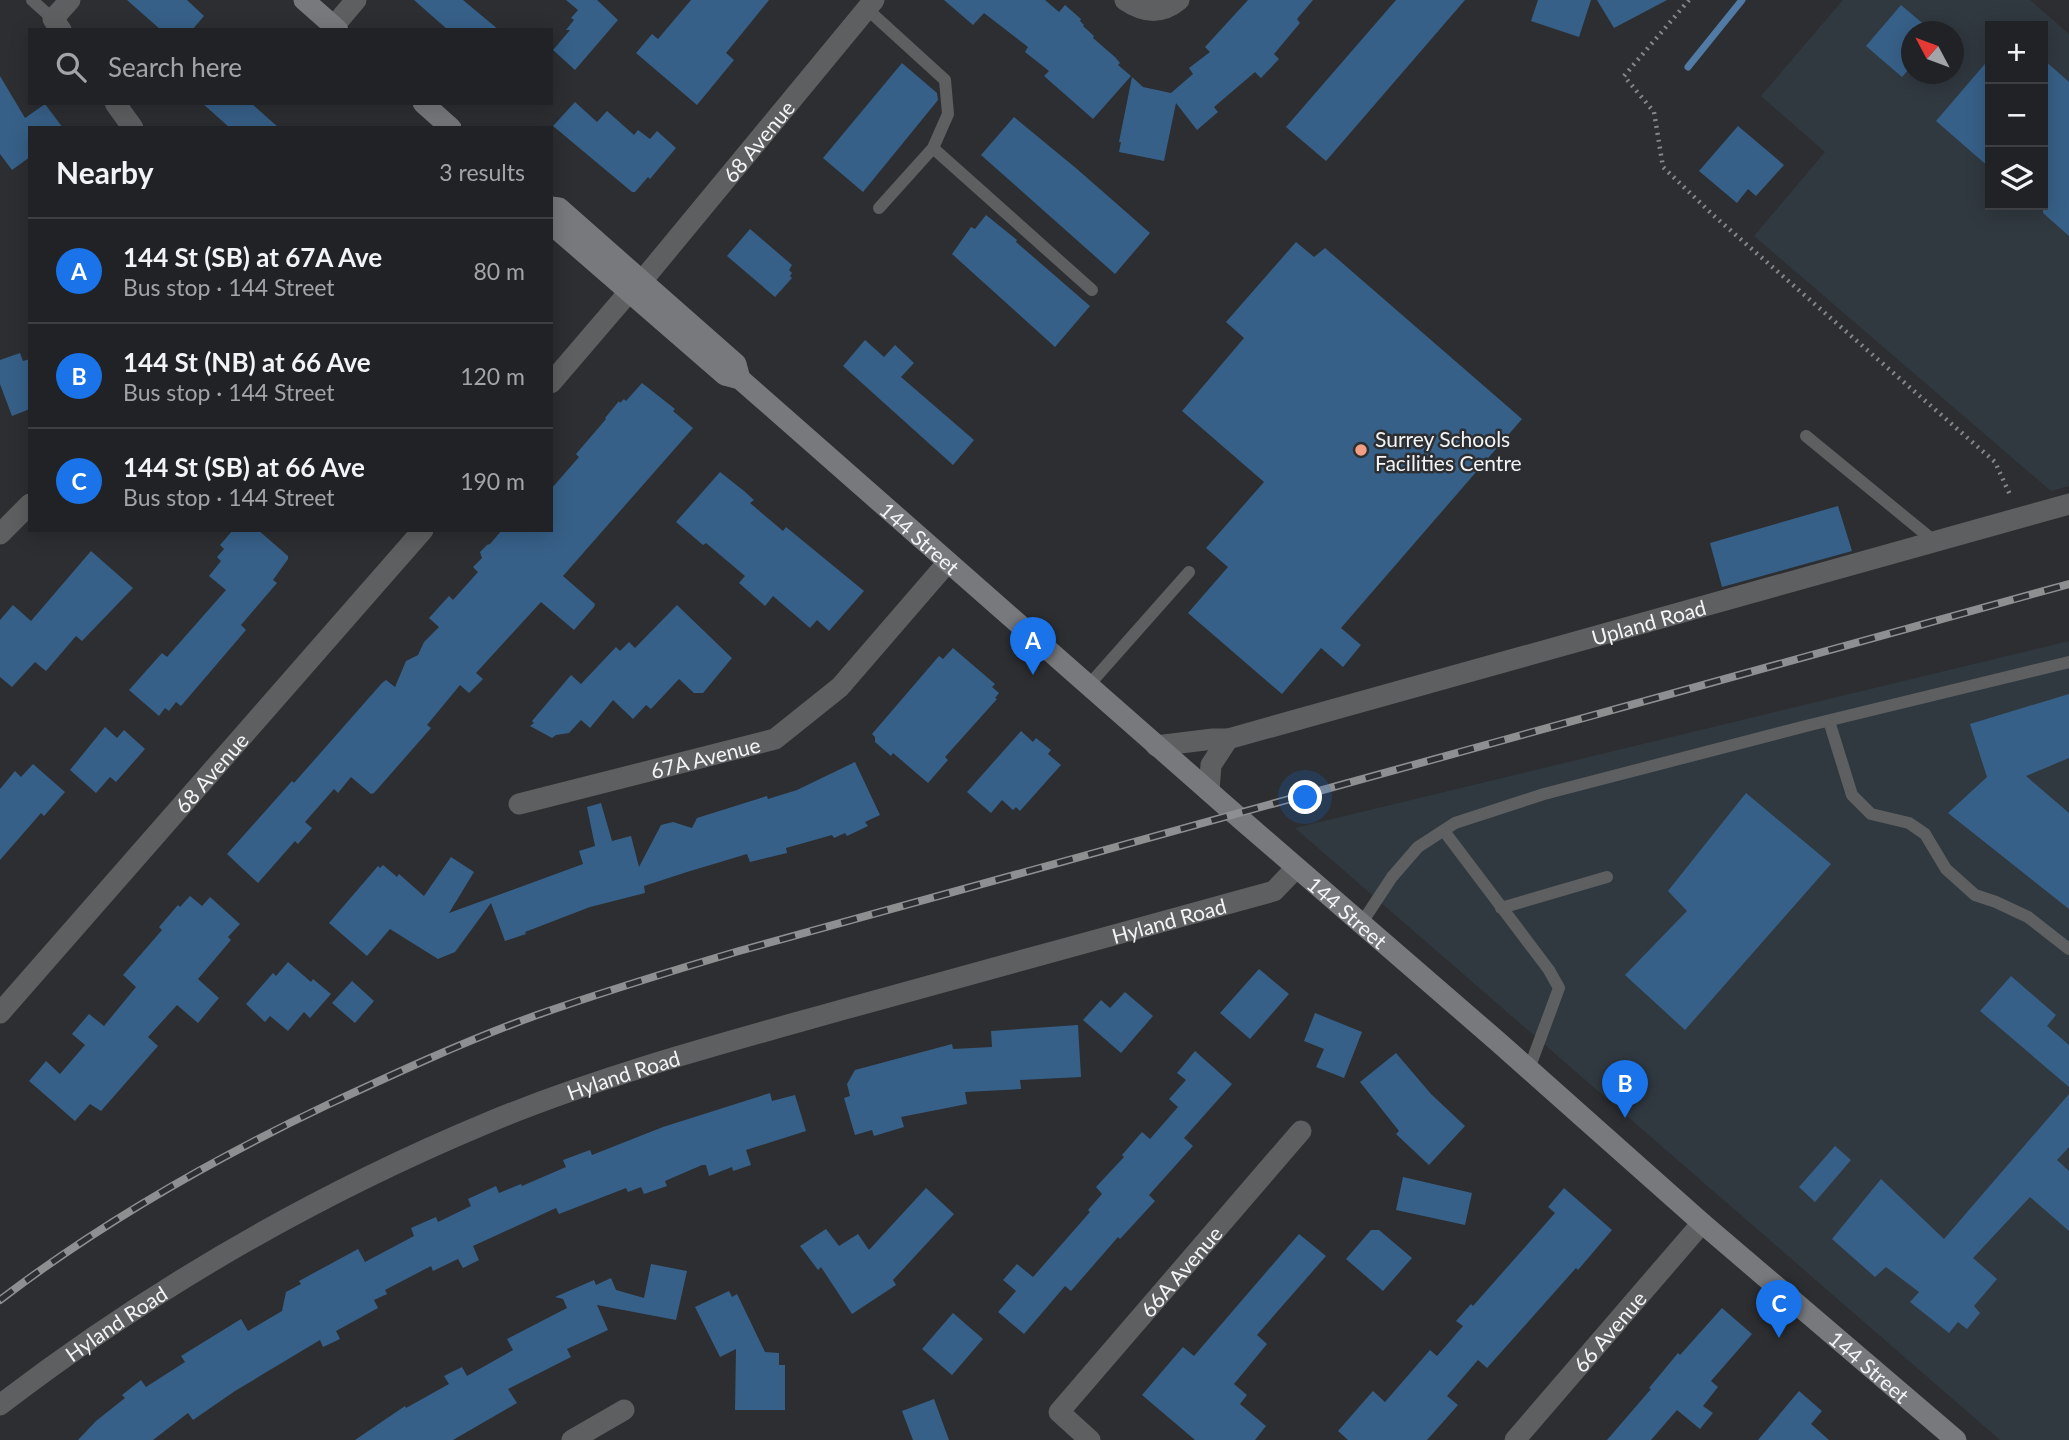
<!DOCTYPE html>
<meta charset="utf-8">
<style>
:root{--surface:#212225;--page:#2d2f32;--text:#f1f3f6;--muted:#a2a4a7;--line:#3e3f42;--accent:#1a73e8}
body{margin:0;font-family:Lato,sans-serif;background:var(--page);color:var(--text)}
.controls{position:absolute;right:21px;top:21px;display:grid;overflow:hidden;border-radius:0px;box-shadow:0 4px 18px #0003}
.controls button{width:63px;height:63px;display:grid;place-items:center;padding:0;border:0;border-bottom:2px solid var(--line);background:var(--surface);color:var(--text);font:35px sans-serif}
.compass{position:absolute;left:1901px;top:21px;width:63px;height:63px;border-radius:50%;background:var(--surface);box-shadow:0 4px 18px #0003;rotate:311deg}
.you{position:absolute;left:1306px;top:798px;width:24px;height:24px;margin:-18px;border:5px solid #fff;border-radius:50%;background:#1a73e8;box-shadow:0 0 0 10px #1a73e833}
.badge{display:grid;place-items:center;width:46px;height:46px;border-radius:50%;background:var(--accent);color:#fff;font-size:23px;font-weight:700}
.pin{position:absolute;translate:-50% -58px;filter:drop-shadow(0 2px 4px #0008)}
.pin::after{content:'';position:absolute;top:37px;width:24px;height:21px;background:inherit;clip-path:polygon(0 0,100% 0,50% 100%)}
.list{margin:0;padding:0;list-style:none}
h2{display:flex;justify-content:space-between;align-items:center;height:91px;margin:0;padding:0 28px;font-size:30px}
h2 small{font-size:23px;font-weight:400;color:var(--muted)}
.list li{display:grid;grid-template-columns:46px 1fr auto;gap:21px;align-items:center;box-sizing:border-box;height:105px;padding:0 28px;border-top:2px solid var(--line)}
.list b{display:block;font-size:26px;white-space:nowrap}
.list p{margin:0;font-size:23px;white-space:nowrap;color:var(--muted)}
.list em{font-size:23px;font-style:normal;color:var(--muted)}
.icon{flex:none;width:38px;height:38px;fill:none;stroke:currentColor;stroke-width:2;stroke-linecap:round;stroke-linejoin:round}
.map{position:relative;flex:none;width:2069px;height:1440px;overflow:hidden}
.search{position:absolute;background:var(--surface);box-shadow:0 4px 18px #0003;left:28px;top:28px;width:525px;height:77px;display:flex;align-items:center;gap:18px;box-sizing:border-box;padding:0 24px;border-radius:0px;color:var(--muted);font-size:26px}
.panel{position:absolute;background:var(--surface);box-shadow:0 4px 18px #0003;left:28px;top:126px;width:525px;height:406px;border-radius:0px}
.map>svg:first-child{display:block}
</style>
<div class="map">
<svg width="2069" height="1440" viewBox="0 0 2069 1440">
<rect width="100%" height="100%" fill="#2c2e31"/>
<path fill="#313940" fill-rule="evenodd" d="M 1843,0 L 2030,0 L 2069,34 L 2069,486 L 2051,491 L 1754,236 L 1825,152 L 1761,96 ZM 1990,26 L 2043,26 L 2043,205 L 1990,205 ZM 1912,32 L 1954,32 L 1954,74 L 1912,74 Z
M 2069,641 L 2069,1440 L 2000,1440 L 1295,828 Z"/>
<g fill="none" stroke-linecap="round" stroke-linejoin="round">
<path stroke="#517aa4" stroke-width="7" d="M 1688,67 L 1742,0"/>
</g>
<path fill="#376088" d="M 127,0 L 187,0 L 204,16 L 192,30 L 161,30 Z
M 414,0 L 463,0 L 499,30 L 448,30 Z
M 566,0 L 597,0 L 618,20 L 575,70 L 553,50 L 570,30 L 566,30 L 574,20 L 571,18 L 578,10 Z
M 691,0 L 769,0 L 726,53 L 734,60 L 697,105 L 636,53 L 652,34 L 658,39 Z
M 944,0 L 1045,0 L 1059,12 L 1065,5 L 1081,19 L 1080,21 L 1084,25 L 1083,26 L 1094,36 L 1093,38 L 1115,57 L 1120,63 L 1118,65 L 1131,76 L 1093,119 L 1044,76 L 1049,71 L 1025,52 L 1028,47 L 984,13 L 973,25 Z
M 1248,0 L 1313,0 L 1297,19 L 1300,23 L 1274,54 L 1279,59 L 1261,78 L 1255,72 L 1214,107 L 1218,112 L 1197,130 L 1176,103 L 1164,161 L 1119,152 L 1121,142 L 1119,142 L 1132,77 L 1143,87 L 1171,93 L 1193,74 L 1189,68 L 1210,52 L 1205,47 Z
M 1396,0 L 1465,0 L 1326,161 L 1286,127 Z
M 1538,0 L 1591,0 L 1579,37 L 1531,21 Z
M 1597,0 L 1667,0 L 1614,28 Z
M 1901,5 L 1933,32 L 1912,32 L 1912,66 L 1902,77 L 1866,46 Z
M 1990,58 L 1990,168 L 1936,121 Z
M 2043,59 L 2069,82 L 2069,236 L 2043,213 Z
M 902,63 L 937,93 L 938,100 L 863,192 L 823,158 Z
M 0,76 L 25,118 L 45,104 L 63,128 L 30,128 L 30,157 L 12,170 L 0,154 Z
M 575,102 L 597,122 L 607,111 L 634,135 L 638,130 L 650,139 L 657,131 L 676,148 L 650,179 L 648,177 L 635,192 L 632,192 L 553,126 Z
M 202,103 L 251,103 L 279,128 L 230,128 Z
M 1014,117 L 1077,169 L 1150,233 L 1115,274 L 981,155 Z
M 1738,126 L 1784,165 L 1756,196 L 1748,189 L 1737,203 L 1699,171 Z
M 986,215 L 1017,240 L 1016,242 L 1090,306 L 1055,347 L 952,254 L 971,227 L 975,229 Z
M 750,229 L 792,265 L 789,270 L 792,273 L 790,276 L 792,278 L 775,297 L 727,256 Z
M 1296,242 L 1314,257 L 1325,248 L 1522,419 L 1341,628 L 1361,645 L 1343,667 L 1321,648 L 1282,694 L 1188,613 L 1228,567 L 1206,548 L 1264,482 L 1182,411 L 1244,338 L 1226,322 Z
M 865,340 L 884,357 L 895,345 L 914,363 L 901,377 L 974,440 L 953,465 L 843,366 Z
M 20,353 L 23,361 L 30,359 L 30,409 L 12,416 L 0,384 L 0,360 Z
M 642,383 L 675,409 L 673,411 L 693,428 L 563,576 L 595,604 L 594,607 L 574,630 L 541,602 L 476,673 L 483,679 L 469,693 L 460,685 L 427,725 L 431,728 L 374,793 L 371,794 L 351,777 L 338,793 L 334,789 L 305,822 L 312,828 L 298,844 L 295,841 L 258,883 L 227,854 L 292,781 L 294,783 L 382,683 L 386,680 L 395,687 L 406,661 L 418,655 L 424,642 L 439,627 L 429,618 L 449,596 L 453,600 L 478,572 L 473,567 L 482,558 L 480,552 L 487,545 L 490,544 L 502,530 L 551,530 L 551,489 L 579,457 L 576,454 L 606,419 L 605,418 L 619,401 L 620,403 L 624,399 L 626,401 Z
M 720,472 L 744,491 L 754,500 L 750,503 L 783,531 L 786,527 L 864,591 L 829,631 L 817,620 L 810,628 L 773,596 L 765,606 L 739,583 L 745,576 L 706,543 L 703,545 L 676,522 Z
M 1838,506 L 1852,551 L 1722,587 L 1710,543 Z
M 233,530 L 258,530 L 288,556 L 288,559 L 273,580 L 277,583 L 241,625 L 246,630 L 181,706 L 176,702 L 169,711 L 165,708 L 159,716 L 129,690 L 162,653 L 167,657 L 226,590 L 209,576 L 221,561 L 217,557 L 224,549 L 220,545 Z
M 91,551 L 133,588 L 82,641 L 76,636 L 46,671 L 35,662 L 12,687 L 0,677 L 0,620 L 13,605 L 31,621 Z
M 677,605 L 732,658 L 703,693 L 694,693 L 679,679 L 651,709 L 646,705 L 633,719 L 613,700 L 590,728 L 581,720 L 569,733 L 556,735 L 552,738 L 530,726 L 534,723 L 532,721 L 571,675 L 581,684 L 616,647 L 620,651 L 629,642 L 635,648 Z
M 953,648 L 995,684 L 992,687 L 999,693 L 995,698 L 997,699 L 945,757 L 948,760 L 928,783 L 893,753 L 891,756 L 875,742 L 875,737 L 872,734 L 939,656 L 943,659 Z
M 2069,694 L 2069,758 L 2026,776 L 2069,813 L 2069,909 L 1948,813 L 1987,777 L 1970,724 Z
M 105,727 L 117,738 L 124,730 L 145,749 L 116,782 L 110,777 L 96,793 L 70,770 Z
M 1021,731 L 1033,742 L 1036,738 L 1051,750 L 1048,754 L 1061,765 L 1020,811 L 1016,807 L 1013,810 L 1002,800 L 991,813 L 967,792 Z
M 855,762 L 880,815 L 865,822 L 868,826 L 847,836 L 845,833 L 834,838 L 832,835 L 786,848 L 787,853 L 750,862 L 747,854 L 687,872 L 644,886 L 645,893 L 590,907 L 525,932 L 526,934 L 505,941 L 491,903 L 455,952 L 438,959 L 390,929 L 367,956 L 329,923 L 378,866 L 380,868 L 383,865 L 397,877 L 399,874 L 424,896 L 451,857 L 474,872 L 449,913 L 583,864 L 579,851 L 595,846 L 587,807 L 601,803 L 612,841 L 631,836 L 639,867 L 661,825 L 673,822 L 692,828 L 697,818 L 767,796 L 768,799 L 797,790 Z
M 33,764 L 65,792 L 44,816 L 41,813 L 0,860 L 0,789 L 15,771 L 21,777 Z
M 1746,793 L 1831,864 L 1685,1030 L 1625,975 L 1687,911 L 1668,891 Z
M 190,896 L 202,906 L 210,897 L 240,924 L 228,937 L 231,940 L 198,979 L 219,998 L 198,1023 L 177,1005 L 148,1037 L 158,1046 L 101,1111 L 90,1104 L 75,1121 L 29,1081 L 46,1061 L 60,1074 L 85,1045 L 72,1034 L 89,1014 L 104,1026 L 136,987 L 123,975 L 162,930 L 159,927 L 178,905 L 180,907 Z
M 288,962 L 311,982 L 313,979 L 331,994 L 310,1018 L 304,1012 L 288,1031 L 270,1016 L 265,1022 L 246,1004 L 273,973 L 276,976 Z
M 1259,969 L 1289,994 L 1250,1039 L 1220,1013 Z
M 2011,976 L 2056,1015 L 2047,1026 L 2069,1045 L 2069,1087 L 1980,1011 Z
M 352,981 L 374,1001 L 355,1023 L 332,1003 Z
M 1125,992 L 1153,1016 L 1121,1053 L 1083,1020 L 1101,1000 L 1110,1008 Z
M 1315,1013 L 1362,1032 L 1344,1078 L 1316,1067 L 1324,1049 L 1304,1041 Z
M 1078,1025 L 1081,1077 L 1020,1080 L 1021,1089 L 965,1092 L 967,1104 L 901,1117 L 904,1127 L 874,1136 L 872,1130 L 855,1135 L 844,1098 L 850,1096 L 847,1084 L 855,1070 L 952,1044 L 953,1049 L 992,1047 L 991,1031 Z
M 1195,1051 L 1232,1084 L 1184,1138 L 1193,1146 L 1149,1195 L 1155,1201 L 1120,1239 L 1118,1237 L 1071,1291 L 1065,1286 L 1024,1334 L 998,1312 L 1016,1291 L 1003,1280 L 1017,1264 L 1033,1277 L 1090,1212 L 1088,1210 L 1102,1194 L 1096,1187 L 1124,1157 L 1122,1155 L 1142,1132 L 1150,1139 L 1178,1107 L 1169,1099 L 1186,1080 L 1177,1073 Z
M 1396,1053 L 1431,1094 L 1465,1126 L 1429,1165 L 1396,1134 L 1399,1131 L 1360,1082 Z
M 770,1093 L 772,1101 L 795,1095 L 806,1131 L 746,1150 L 751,1165 L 733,1171 L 732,1167 L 709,1176 L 706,1165 L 702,1165 L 665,1181 L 667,1186 L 644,1194 L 641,1187 L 628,1192 L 626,1188 L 559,1214 L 556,1208 L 473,1246 L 479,1260 L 463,1268 L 458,1259 L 433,1271 L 431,1266 L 385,1290 L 387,1294 L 374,1300 L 378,1308 L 336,1331 L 340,1339 L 323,1347 L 320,1340 L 235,1391 L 193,1420 L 188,1413 L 153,1440 L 78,1440 L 96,1421 L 125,1398 L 122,1395 L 141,1380 L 146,1387 L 185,1362 L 181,1356 L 241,1319 L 248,1331 L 282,1311 L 286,1292 L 301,1284 L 299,1281 L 358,1249 L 365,1262 L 414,1236 L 411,1228 L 436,1217 L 438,1222 L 471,1206 L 468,1199 L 496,1186 L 499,1193 L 521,1184 L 522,1186 L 566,1167 L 563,1160 L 590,1150 L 592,1155 L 663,1127 Z
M 2069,1094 L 2069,1147 L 2057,1160 L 2069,1171 L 2069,1231 L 2030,1197 L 1973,1258 L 1997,1279 L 1974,1306 L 1980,1313 L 1967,1329 L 1958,1322 L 1949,1333 L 1910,1302 L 1919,1292 L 1886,1267 L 1875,1277 L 1832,1239 L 1881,1179 L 1944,1239 Z
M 1835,1146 L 1851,1160 L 1815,1202 L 1799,1187 Z
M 1403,1177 L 1472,1193 L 1465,1225 L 1396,1210 Z
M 926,1188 L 954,1214 L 893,1280 L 896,1285 L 852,1314 L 821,1267 L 818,1270 L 800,1246 L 826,1229 L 839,1246 L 858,1234 L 869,1250 Z
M 1564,1188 L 1612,1230 L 1578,1270 L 1576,1268 L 1487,1368 L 1478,1360 L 1447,1396 L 1458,1405 L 1427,1440 L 1348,1440 L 1338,1431 L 1373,1391 L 1385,1402 L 1430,1350 L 1437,1356 L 1463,1326 L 1456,1321 L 1471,1304 L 1473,1306 L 1555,1213 L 1548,1207 Z
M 1371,1230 L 1379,1230 L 1412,1258 L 1383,1291 L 1346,1259 Z
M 1299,1234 L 1326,1256 L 1257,1335 L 1267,1344 L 1234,1384 L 1247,1395 L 1240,1404 L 1266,1426 L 1255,1440 L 1195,1440 L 1142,1395 L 1183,1347 L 1194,1356 Z
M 651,1264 L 687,1271 L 676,1320 L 597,1305 L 608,1330 L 567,1349 L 571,1357 L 508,1389 L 517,1403 L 453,1440 L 355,1440 L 405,1406 L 406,1408 L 449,1384 L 444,1376 L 462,1367 L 467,1376 L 513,1350 L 507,1339 L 567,1308 L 563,1299 L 555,1297 L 594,1280 L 596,1285 L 611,1278 L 616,1290 L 644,1298 Z
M 729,1291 L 732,1297 L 737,1294 L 765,1352 L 779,1353 L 779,1365 L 785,1365 L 785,1410 L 735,1410 L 736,1349 L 720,1357 L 695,1307 Z
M 1722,1308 L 1752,1334 L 1711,1381 L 1718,1387 L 1703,1406 L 1713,1413 L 1700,1429 L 1677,1410 L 1651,1440 L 1607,1440 L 1651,1389 L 1649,1388 L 1678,1353 L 1680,1355 Z
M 953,1313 L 983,1339 L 952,1375 L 922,1349 Z
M 1799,1391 L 1822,1411 L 1811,1424 L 1829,1440 L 1758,1440 Z
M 934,1399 L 949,1440 L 913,1440 L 902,1411 Z"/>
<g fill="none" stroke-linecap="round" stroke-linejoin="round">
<path stroke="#848688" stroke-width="4.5" stroke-dasharray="2 5" stroke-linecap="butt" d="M 1689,0 L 1624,76 L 1654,112 L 1663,167 L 1713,215 L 1995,462 L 2011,497"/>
<path stroke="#5d5f60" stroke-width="12" d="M 32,0 L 53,19
M 867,9 L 945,80 L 948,114 L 933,148 L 879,208
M 933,148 L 1092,290
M 1806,436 L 1934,541
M 1088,686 L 1189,572
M 1829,721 L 1852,795 L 1871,814 L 1909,823 L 1925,834 L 1946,869 L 1975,895 L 1996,902 L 2028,917 L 2069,949
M 1444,831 L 1549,970 L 1559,988 L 1529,1069
M 1501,908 L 1607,877
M 1361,924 L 1392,877 L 1418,847 L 1455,823 L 1544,794 L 1810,725 L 2069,662"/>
<g stroke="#5d5f60" stroke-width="21">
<path d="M 1125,0 C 1144,13 1161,15 1179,0"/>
<path d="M 334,26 L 356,0"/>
<path d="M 61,30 L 53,19 L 70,0"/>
<path d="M 115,103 L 133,128"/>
<path d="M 0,534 L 30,504"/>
<path id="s1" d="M 1156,746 L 1213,739 L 1228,739 L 2069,504"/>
<path d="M 1209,791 L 1211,765 L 1228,739"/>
<path id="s2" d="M 519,804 L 775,739 L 840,687 L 948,562"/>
<path d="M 572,1440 L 624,1410"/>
<path id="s3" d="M 1090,1440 L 1059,1412 L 1301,1131"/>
<path id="s4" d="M 1515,1440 L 1702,1223"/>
</g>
<g stroke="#5d5f60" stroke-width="21">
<path id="s5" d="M 642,281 L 874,0"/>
<path d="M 551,383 L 629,292"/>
<path id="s6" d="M 0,1013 L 423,530"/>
<path id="s7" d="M 0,1405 C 150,1290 312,1196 487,1123 C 602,1075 724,1043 845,1009 C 988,970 1131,930 1274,891 L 1296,868"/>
</g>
<g stroke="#77797c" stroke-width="21">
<path d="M 304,0 L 338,30"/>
<path d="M 423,103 L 451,128"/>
<path d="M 551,207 L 559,208 L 736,364 L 740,379"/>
<path id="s8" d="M 551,224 L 725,375 L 740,379 L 1236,815 L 1496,1040 L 1702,1223 L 1956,1440"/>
</g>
<defs>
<path id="rail" d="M 0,1300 C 101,1223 213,1159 327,1105 C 396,1073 465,1041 537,1015 C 603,992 671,971 739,951 L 2069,584"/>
</defs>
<use href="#rail" stroke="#8d8f91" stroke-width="8"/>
<use href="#rail" stroke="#2c2e31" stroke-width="5" stroke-dasharray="16" stroke-linecap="butt"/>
</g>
<circle fill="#f39f83" stroke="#2c2e31" stroke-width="2.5" cx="1361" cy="450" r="7"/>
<g text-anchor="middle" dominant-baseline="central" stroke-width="5" stroke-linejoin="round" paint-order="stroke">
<g font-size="21" fill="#f2f4f5" stroke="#2c2e31">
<text stroke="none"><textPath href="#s5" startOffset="182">68 Avenue</textPath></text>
<text stroke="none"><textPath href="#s8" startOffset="486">144 Street</textPath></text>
<text stroke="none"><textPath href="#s1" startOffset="509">Upland Road</textPath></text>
<text stroke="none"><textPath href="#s2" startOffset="192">67A Avenue</textPath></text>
<text stroke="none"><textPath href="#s6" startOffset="320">68 Avenue</textPath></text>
<text stroke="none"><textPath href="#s8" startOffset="1054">144 Street</textPath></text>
<text stroke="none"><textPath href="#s7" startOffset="1276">Hyland Road</textPath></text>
<text stroke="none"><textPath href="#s7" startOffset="709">Hyland Road</textPath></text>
<text stroke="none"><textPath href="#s3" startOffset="228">66A Avenue</textPath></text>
<text stroke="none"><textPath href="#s7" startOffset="142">Hyland Road</textPath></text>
<text stroke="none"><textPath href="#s4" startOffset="144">66 Avenue</textPath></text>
<text stroke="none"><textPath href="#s8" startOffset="1746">144 Street</textPath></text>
</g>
<g font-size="21" fill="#f2f4f5" stroke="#2c2e31" text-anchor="start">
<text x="1375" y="438">Surrey Schools<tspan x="1375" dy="24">Facilities Centre</tspan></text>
</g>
</g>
</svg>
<div class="controls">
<button>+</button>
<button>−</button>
<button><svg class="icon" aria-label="layers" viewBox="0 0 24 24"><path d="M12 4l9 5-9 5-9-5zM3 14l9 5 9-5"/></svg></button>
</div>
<svg class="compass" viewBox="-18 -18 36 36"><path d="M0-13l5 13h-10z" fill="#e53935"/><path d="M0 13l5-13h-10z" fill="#a2a4a7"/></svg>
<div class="you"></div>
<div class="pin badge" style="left:1033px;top:675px">A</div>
<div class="pin badge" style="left:1625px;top:1118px">B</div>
<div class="pin badge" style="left:1779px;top:1338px">C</div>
<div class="search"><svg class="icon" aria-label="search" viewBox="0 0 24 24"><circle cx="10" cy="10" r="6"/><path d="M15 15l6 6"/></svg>Search here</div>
<section class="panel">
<h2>Nearby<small>3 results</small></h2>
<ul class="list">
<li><span class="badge">A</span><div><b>144 St (SB) at 67A Ave</b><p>Bus stop · 144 Street</p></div><em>80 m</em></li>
<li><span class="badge">B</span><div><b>144 St (NB) at 66 Ave</b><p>Bus stop · 144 Street</p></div><em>120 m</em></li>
<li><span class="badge">C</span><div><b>144 St (SB) at 66 Ave</b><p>Bus stop · 144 Street</p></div><em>190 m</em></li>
</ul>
</section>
</div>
